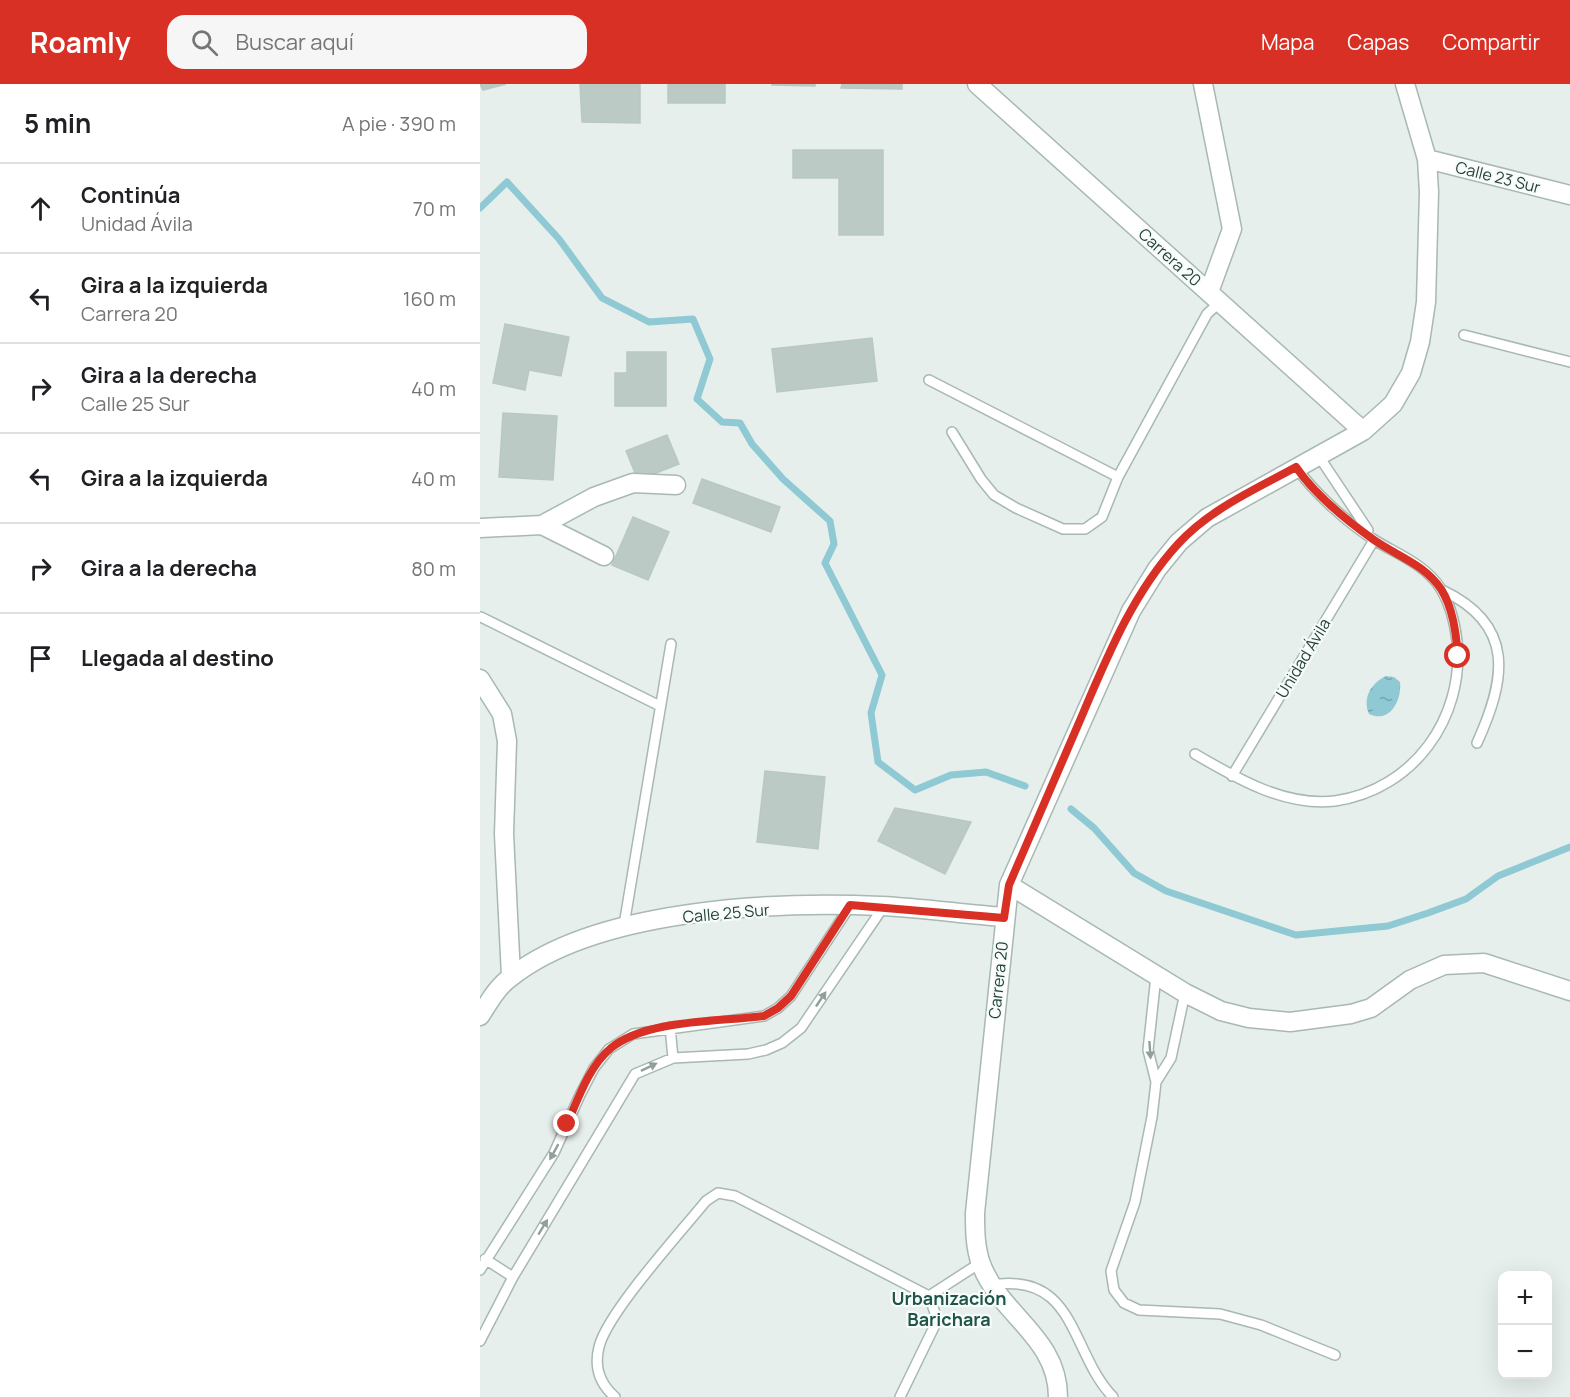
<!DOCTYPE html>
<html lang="es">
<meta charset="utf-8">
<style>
:root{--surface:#fff;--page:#f6f6f6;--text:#202124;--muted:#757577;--line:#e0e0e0;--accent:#d93025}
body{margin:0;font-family:Manrope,sans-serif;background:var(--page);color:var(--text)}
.controls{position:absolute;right:18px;bottom:18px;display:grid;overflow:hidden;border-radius:12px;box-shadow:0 6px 24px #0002}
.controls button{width:54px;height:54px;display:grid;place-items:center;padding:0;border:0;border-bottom:2px solid var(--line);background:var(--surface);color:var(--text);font:30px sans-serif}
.stop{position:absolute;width:18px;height:18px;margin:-14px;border:4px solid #d93025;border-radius:50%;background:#fff}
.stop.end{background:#d93025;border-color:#fff;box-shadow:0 2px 6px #0008}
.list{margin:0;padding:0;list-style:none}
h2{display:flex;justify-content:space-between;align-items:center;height:78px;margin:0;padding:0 24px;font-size:26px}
h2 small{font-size:20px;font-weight:400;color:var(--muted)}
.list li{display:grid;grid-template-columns:39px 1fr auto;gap:18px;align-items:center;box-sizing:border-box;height:90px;padding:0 24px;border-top:2px solid var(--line)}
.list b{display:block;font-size:22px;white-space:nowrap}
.list p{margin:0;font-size:20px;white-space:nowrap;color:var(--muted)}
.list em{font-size:20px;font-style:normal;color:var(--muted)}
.icon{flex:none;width:33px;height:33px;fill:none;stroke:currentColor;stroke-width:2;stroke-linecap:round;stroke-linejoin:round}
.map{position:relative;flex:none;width:1090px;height:1313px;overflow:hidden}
header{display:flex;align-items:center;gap:36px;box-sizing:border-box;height:84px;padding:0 30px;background:var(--accent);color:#fff}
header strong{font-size:28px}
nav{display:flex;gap:33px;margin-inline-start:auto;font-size:21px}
.search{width:420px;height:54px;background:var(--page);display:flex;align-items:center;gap:15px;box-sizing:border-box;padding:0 21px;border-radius:18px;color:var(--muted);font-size:22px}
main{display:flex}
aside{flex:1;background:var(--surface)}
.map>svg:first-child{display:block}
</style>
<header>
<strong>Roamly</strong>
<div class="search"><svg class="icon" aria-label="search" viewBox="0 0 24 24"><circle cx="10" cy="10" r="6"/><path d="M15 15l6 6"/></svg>Buscar aquí</div>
<nav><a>Mapa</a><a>Capas</a><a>Compartir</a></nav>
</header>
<main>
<aside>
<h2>5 min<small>A pie · 390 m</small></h2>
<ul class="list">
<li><svg class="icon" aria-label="ahead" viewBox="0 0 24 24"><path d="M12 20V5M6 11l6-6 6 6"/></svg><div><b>Continúa</b><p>Unidad Ávila</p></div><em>70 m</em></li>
<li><svg class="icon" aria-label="left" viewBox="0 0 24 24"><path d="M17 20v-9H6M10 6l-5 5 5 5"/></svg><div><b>Gira a la izquierda</b><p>Carrera 20</p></div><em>160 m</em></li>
<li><svg class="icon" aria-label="right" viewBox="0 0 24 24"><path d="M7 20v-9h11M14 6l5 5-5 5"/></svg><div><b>Gira a la derecha</b><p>Calle 25 Sur</p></div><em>40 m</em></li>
<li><svg class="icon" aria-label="left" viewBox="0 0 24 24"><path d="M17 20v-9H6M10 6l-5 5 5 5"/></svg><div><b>Gira a la izquierda</b></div><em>40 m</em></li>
<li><svg class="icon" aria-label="right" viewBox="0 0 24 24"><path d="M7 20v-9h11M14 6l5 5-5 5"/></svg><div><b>Gira a la derecha</b></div><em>80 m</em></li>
<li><svg class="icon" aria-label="arrive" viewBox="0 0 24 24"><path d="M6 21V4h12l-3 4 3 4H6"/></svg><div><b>Llegada al destino</b></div></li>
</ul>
</aside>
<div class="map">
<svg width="1090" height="1313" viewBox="0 0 1090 1313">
<defs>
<pattern id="water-ripples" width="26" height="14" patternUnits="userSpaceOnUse" patternTransform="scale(1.5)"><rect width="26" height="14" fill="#8ec9d4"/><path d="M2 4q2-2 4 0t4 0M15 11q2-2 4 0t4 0" fill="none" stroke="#74a5ad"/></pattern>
</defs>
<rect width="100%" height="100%" fill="#e6efeb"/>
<path fill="url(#water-ripples)" d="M 906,592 L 914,593 L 920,598 C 922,616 910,640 889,630 C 882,614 891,599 906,592 Z"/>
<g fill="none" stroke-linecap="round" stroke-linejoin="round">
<path stroke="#8ec9d4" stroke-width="7" d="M 0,124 L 27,98 L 79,155 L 122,214 L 169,238 L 213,235 L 230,275 L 217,315 L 242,338 L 260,339 L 272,360 L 303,395 L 350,437 L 354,460 L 345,479 L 402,591 L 391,629 L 398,678 L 435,706 L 471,691 L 506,688 L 545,702
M 591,725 L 614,744 L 654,789 L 686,807 L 816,851 L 908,842 L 948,829 L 986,815 L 1018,792 L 1090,763"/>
</g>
<path fill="#bbcac4" stroke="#b8c9c2" stroke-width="1.5" d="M 0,0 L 26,0 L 3,6 Z
M 100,0 L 160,0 L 160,39 L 102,38 Z
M 188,0 L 245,0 L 245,19 L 188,19 Z
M 292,0 L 335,0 L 335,2 L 292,1 Z
M 362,0 L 422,0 L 422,5 L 361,4 Z
M 313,66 L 403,66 L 403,151 L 359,151 L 359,94 L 313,94 Z
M 25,240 L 89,253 L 81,292 L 49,286 L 45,306 L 13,299 Z
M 392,254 L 397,297 L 297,308 L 292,265 Z
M 147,268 L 186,268 L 186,322 L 135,322 L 135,289 L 147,289 Z
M 23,329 L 77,332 L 73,396 L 19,393 Z
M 187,351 L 199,380 L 158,396 L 146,367 Z
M 222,395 L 300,423 L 291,448 L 213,419 Z
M 153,433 L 189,448 L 168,496 L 132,481 Z
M 285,687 L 345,693 L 338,765 L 277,758 Z
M 415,724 L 491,738 L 465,790 L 398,757 Z"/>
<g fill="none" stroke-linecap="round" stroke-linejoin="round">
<defs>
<path id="service" d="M 984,251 L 1090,278
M 449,296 L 638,393
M 472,348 L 501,395 L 514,411 L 536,424 L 583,445 L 605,445 L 622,433 L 638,393 L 727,230 L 740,218
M 838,371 L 888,446
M 962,506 C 1036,541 1026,595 997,659
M 1,533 L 180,622
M 715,670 C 756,694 805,723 855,717 C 933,706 985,634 977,557 C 975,540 970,520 961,505 C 946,481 919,471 896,457 C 869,440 834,409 816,383
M 752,692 L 894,456
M 144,841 L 191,560
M 676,892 L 668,966 L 676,998 L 672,1033 L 655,1118 L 631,1187 L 634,1206 L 644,1219 L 659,1226 L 740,1230 L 781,1241 L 855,1271
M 190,943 L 193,974
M 676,998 L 691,974 L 705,909
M 5,1175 L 33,1193
M 0,1186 L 74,1069 L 100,1011 L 114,984 L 129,965 L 153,950 L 284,932 L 298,924 L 311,912 L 370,822
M 511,1201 C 597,1187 590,1269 633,1313
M 449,1212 L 500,1179
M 0,1257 L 33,1193 L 155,990 L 193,974 L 268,970 L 286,966 L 302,959 L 321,944 L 404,822
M 135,1313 C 120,1300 114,1283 119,1263 C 127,1229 201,1148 226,1117 L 238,1109 L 255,1112 L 449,1212 L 455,1229 L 454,1243 L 420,1313"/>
<path id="minor" d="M 497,0 L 883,347
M 723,0 L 752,145 L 729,208
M 947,75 L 1090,111
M 62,441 L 124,472
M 0,444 L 62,441 L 114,413 L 153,399 L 196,401
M 0,595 L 22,630 L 27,657 L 24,750 L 31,892
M 529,801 L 705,909 L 741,927 L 769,934 L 810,938 L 871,930 L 891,924 L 930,896 L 964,881 L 1004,879 L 1090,907
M 0,932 C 9,918 17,903 31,893 C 117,825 295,817 401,822 C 442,824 483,830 524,833
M 578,1313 C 578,1253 520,1231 501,1180 C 495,1163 495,1146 495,1129 L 529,801 L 651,527 L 677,485 L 699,458 L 727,434 L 883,347 L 913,320 L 931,289 L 940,258 L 946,218 L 949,108 L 947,75 L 925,0"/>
</defs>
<use href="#service" stroke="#a8b8b2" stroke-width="12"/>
<use href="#minor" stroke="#a8b8b2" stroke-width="21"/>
<use href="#service" stroke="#fff" stroke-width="9"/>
<use href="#minor" stroke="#fff" stroke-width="18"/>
</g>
<defs><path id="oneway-solid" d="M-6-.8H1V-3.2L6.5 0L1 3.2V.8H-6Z" transform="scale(1.5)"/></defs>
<g fill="#92a09c">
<use href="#oneway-solid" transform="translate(341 915) rotate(-56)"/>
<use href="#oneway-solid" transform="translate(670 966) rotate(86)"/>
<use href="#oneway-solid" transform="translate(169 983) rotate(-26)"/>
<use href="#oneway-solid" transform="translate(74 1068) rotate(119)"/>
<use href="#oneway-solid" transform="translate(63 1143) rotate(-59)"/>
</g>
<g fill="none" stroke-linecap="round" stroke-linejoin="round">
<path stroke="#d93025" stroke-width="8" d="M 87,1040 C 98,1015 109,982 131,964 C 167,935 238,938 284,932 L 298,924 L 311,912 L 370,821 L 524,834 L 529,801 C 553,745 577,690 601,634 C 627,573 653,509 698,460 C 730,425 776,405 816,383 C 835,411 866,436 894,456 C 917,472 944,480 961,505 C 973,524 976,549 978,572"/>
</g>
<g text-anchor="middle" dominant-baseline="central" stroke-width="4.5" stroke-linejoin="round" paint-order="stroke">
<g font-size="16" fill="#24423a" stroke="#f7fbf9">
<text transform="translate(1018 93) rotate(14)">Calle 23 Sur</text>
<text transform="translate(690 173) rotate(42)">Carrera 20</text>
<text transform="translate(823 574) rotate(-59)">Unidad Ávila</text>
<text transform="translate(246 829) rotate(-5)">Calle 25 Sur</text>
<text transform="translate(518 896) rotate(-84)">Carrera 20</text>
</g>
<g font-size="18" font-weight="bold" fill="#1f5548" stroke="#f7fbf9">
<text x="469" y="1214">Urbanización<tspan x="469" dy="21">Barichara</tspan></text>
</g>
</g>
</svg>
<div class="controls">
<button>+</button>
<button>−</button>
</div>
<div class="stop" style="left:978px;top:572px"></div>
<div class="stop end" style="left:87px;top:1040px"></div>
</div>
</main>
